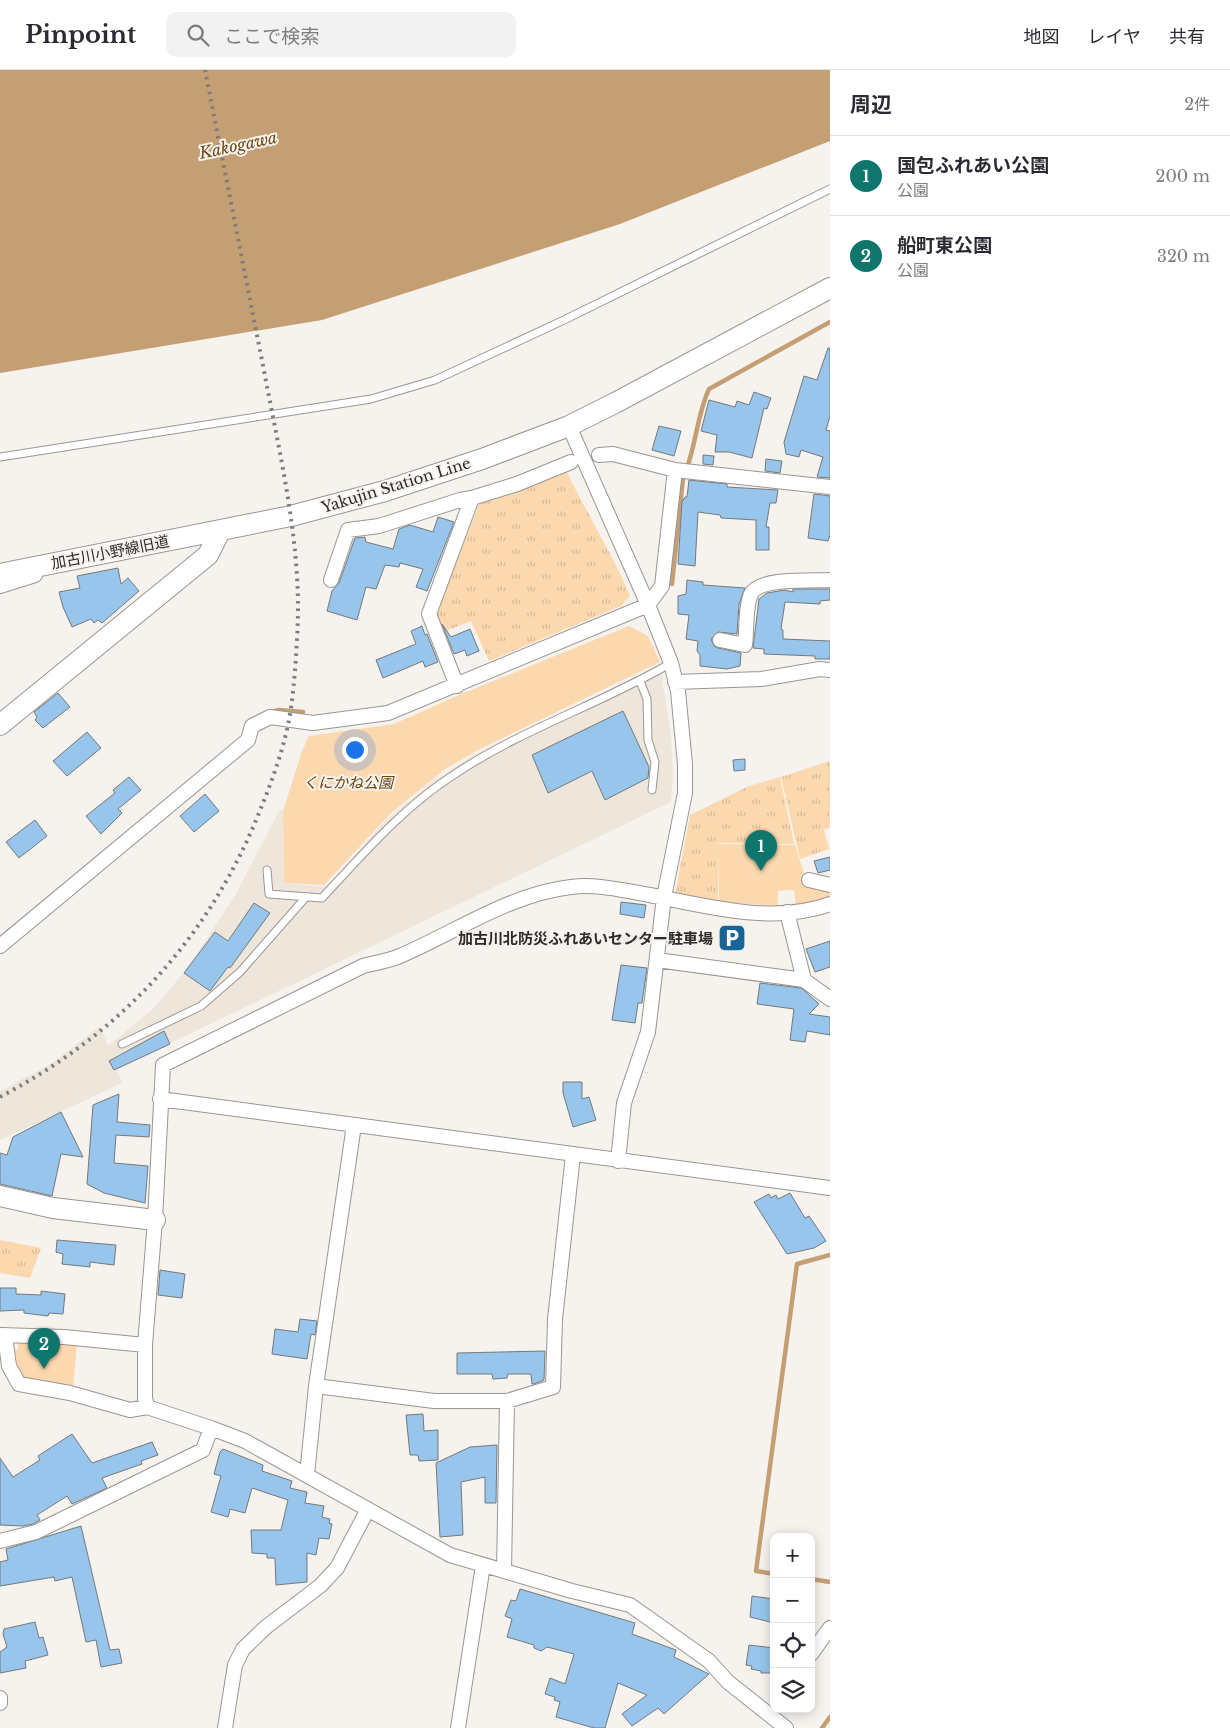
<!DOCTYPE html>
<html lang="ja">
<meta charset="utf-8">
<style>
:root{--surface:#fff;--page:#f2f2f3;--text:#2b2b33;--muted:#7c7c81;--line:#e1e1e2;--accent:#0f766e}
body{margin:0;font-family:"Libre Baskerville","Noto Sans JP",serif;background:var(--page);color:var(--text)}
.controls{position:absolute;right:15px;bottom:15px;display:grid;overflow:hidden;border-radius:10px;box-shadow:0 2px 12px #0003}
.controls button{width:45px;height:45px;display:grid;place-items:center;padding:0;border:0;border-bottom:1px solid var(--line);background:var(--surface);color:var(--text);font:25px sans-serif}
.you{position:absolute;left:354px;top:679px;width:18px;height:18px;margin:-12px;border:4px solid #fff;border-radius:50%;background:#1a73e8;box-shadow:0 0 0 8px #1a73e833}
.badge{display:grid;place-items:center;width:32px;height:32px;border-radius:50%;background:var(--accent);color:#fff;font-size:16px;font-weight:700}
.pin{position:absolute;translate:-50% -41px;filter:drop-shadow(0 1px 2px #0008)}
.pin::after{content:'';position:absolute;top:26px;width:18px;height:15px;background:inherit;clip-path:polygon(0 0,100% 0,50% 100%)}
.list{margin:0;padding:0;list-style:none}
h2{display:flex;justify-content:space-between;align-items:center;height:65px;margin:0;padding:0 20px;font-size:21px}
h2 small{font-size:16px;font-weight:400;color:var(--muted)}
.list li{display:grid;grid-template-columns:32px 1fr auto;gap:15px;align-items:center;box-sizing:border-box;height:80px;padding:0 20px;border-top:1px solid var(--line)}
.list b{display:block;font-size:19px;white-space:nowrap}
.list p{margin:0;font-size:16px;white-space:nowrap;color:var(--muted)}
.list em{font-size:16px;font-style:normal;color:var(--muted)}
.icon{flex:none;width:28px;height:28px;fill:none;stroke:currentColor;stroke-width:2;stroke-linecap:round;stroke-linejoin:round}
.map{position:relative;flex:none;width:830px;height:1658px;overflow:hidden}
header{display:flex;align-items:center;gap:30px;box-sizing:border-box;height:70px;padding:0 25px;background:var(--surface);border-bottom:1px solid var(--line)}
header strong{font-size:24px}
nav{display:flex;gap:28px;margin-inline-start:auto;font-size:18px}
.search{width:350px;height:45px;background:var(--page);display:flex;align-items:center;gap:12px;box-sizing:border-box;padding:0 18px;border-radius:10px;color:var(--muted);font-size:19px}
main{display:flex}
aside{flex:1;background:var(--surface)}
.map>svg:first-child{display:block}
</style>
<header>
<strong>Pinpoint</strong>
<div class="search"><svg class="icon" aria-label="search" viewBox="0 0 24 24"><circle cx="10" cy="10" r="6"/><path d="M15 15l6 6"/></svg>ここで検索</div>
<nav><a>地図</a><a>レイヤ</a><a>共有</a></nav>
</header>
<main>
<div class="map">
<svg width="830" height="1658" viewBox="0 0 830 1658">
<defs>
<pattern id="grass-tufts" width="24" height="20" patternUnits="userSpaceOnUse" patternTransform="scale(1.25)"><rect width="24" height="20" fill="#fcd8af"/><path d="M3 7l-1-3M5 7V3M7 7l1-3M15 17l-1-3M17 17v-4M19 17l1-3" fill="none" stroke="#d8ba97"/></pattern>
</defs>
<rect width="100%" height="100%" fill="#f6f2ed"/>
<path fill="#efe6db" d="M 658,596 L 663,606 L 662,608 L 671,665 L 673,703 L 671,732 L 117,999 L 122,1013 L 0,1070 L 0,1021 L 52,993 L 100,956 L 108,976 L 155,937 L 189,896 L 236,824 L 280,739 L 283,741 L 284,813 L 327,817 L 384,752 L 433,711 L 472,686 Z"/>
<path fill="url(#grass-tufts)" d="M 566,400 C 586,443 612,482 630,526 L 621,536 L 489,591 L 471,551 L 441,563 L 437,541 L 480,432 Z
M 830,691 L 830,757 L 824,760 L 829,779 L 800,789 L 781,707 Z
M 780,707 L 794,774 L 719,773 L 718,831 L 675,824 L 690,745 L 749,716 Z
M 0,1170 L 41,1178 L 30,1208 L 0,1203 Z"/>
<path fill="#fcd8af" d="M 629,556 L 648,566 L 660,592 L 478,680 L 444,700 L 391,743 L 324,815 L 284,813 L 283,741 L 302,681 L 309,666 L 394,654 L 461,624 Z
M 719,774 L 795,775 L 807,813 L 830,820 L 830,827 L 796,835 L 794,820 L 778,821 L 778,836 L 719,832 Z
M 18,1271 L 77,1274 L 73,1319 L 21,1310 L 7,1280 L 18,1280 Z"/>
<path fill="#c49f74" d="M 0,0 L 830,0 L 830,71 L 620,154 L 322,250 L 0,303 Z"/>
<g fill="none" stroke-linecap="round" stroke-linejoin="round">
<path stroke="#c49f74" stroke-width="4.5" d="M 672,514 L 683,408 C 696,380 696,347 709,319 L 830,252
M 271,642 L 279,640 L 303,642
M 774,1504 L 756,1501 L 797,1194 L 830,1185
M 811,1509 L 830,1512
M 822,1658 L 830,1647"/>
</g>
<path fill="#97c5eb" stroke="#74797c" d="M 828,278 L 830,278 L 830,346 L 826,360 L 830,361 L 830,408 L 817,407 L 823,387 L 801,380 L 799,387 L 786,384 L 784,372 L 804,306 L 817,310 Z
M 754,322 L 771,328 L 767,339 L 764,338 L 752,388 L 729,382 L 715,382 L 717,365 L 701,361 L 709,330 L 735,337 L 737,331 L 749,335 Z
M 659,356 L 681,361 L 674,386 L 652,380 Z
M 703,385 L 714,386 L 713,395 L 703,394 Z
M 766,389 L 782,391 L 780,403 L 765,401 Z
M 689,410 L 727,414 L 727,417 L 778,420 L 776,433 L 770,433 L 766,457 L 769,457 L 769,480 L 756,480 L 756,450 L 721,448 L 720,445 L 698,442 L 695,496 L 678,494 L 682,432 L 685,427 L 687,427 Z
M 814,424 L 830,426 L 830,465 L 828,471 L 808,468 Z
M 438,447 L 454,452 L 427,521 L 416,517 L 423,499 L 400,493 L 399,497 L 385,495 L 376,519 L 366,517 L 357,550 L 327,541 L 332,521 L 339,513 L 355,468 L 365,467 L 366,472 L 393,479 L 399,459 L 410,455 L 433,462 Z
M 118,498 L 121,514 L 128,508 L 139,521 L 102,553 L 98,550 L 94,553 L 91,549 L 72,557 L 63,537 L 59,522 L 80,518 L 77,506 Z
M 687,510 L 703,512 L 703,515 L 745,518 L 739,534 L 737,564 L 718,562 L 711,569 L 714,576 L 718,578 L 741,583 L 740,596 L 727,599 L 700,596 L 700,585 L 697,581 L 698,571 L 686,569 L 689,545 L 678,544 L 678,526 L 686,524 Z
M 793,519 L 830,519 L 830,530 L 820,531 L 820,534 L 785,532 L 781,559 L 783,560 L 783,569 L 830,571 L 830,589 L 815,589 L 815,586 L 764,584 L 764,579 L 753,578 L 759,529 L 767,523 L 785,520 L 793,522 Z
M 442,554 L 451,567 L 470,559 L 479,581 L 467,586 L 465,580 L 454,584 Z
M 422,556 L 425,565 L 427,564 L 438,592 L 425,597 L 423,591 L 383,608 L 376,590 L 416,574 L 411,561 Z
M 58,623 L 70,637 L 43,658 L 35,650 L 37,647 L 34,642 Z
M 623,641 L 649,697 L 648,708 L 605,730 L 592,701 L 548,723 L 532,685 Z
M 87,662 L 101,678 L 67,706 L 53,691 Z
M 745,689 L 745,700 L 734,701 L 733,690 Z
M 129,707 L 141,720 L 118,739 L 122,743 L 101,764 L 86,746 L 115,723 L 113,720 Z
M 205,724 L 219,741 L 194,762 L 180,746 Z
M 35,750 L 47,766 L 19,788 L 6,772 Z
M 830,787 L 830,800 L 818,803 L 814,791 Z
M 621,832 L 646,835 L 644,848 L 620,844 Z
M 254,833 L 270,843 L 230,898 L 228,897 L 210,921 L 184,903 L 215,862 L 228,871 Z
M 830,871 L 830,897 L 815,902 L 806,879 Z
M 621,895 L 647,898 L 642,933 L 638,933 L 635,953 L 612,950 Z
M 760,913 L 801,918 L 806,922 L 819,934 L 809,944 L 830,947 L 830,965 L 807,961 L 805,972 L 790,970 L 794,939 L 757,934 Z
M 164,961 L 170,974 L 114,1000 L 109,991 Z
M 563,1012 L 582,1012 L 582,1029 L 589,1027 L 596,1050 L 573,1057 L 563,1023 Z
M 119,1024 L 117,1052 L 150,1055 L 149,1067 L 116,1065 L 114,1093 L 148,1096 L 145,1133 L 104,1123 L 87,1114 L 93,1035 Z
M 61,1042 L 83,1087 L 61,1084 L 52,1126 L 0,1114 L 0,1083 L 7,1085 L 13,1067 Z
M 790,1123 L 805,1148 L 809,1146 L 826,1171 L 814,1178 L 787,1184 L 754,1132 L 769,1124 L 771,1128 L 776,1125 L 778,1129 Z
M 57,1170 L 116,1175 L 114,1195 L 90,1192 L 90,1197 L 62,1194 L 63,1184 L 56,1182 Z
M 160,1200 L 185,1204 L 182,1228 L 158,1225 Z
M 0,1218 L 16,1218 L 16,1224 L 41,1225 L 41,1221 L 65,1224 L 63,1244 L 49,1243 L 48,1246 L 24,1243 L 24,1240 L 0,1241 Z
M 300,1249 L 317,1251 L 315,1265 L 311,1264 L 307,1289 L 272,1284 L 275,1259 L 298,1262 Z
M 545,1281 L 544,1310 L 534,1314 L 532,1314 L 531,1304 L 508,1304 L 507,1308 L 493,1309 L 492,1304 L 457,1304 L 457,1283 Z
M 423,1344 L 424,1361 L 438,1360 L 438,1390 L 419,1391 L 418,1385 L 410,1385 L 406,1345 Z
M 72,1364 L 92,1393 L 152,1372 L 158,1385 L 141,1391 L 142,1394 L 102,1408 L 107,1418 L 72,1434 L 67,1426 L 37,1445 L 40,1450 L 33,1454 L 23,1456 L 0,1455 L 0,1388 L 13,1407 L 40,1390 L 38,1386 Z
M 497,1375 L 496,1433 L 485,1433 L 485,1407 L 461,1412 L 463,1465 L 440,1467 L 436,1393 L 470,1377 Z
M 223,1379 L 263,1395 L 262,1401 L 292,1411 L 290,1418 L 307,1422 L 305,1433 L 324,1436 L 322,1447 L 330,1449 L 329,1453 L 332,1454 L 329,1469 L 319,1468 L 316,1485 L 307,1483 L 307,1512 L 276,1515 L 275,1488 L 267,1488 L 267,1484 L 252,1483 L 251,1460 L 281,1460 L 288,1430 L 252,1418 L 245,1443 L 230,1439 L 228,1447 L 211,1442 L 221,1406 L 214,1404 L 220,1382 Z
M 81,1456 L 110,1580 L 119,1579 L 122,1593 L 101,1597 L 96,1570 L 86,1572 L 72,1507 L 55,1511 L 54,1507 L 0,1516 L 0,1492 L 8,1490 L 6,1479 Z
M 520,1519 L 635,1553 L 632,1564 L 676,1580 L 674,1587 L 709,1604 L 664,1644 L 658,1638 L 632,1656 L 622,1644 L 647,1625 L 618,1613 L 605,1658 L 594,1658 L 556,1647 L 560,1632 L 554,1630 L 555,1627 L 545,1624 L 550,1608 L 565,1614 L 574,1584 L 547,1577 L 541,1581 L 534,1578 L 534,1575 L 507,1567 L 512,1549 L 505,1546 L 511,1530 L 516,1531 Z
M 752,1526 L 774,1529 L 774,1553 L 750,1547 Z
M 35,1552 L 39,1568 L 43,1567 L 48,1585 L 25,1591 L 26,1598 L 0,1603 L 0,1582 L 7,1577 L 3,1564 L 4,1559 Z
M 749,1575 L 774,1578 L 774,1603 L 761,1603 L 761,1601 L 751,1599 L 752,1596 L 746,1595 Z"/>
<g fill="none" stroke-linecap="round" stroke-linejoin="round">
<defs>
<path id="lane" d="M 0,387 L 371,329 L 435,310 L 564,250 L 830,119
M 640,611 L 647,629 L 648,670 L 655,692 L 652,720
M 267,800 L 269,824 L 322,828 C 364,783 403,737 455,704 C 522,659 601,634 671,593
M 122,974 L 201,936 L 240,902 L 306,827"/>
<path id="street" d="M 599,385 L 613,384 L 675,400 L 830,417
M 331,510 L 348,460 L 379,456 L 460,430 L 472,428
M 0,516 L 35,505
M 720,570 L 745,575 C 747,559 745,538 751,524 C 759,507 814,511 830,510
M 675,612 L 761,609 L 820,599 L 830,600
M 457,616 L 429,544 L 472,428 L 517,414 L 571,392
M 809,810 L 830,815
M 787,842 L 804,910
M 0,876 L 248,670 L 252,656 L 270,647 L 313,653 L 388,643 L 648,535 L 569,356
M 657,890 L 804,910 L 830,929
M 160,1029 L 830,1118
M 618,1091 L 624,1033 L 648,962 L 664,827 L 685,723 L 685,694 L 678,621 L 671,593 L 648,535 L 662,516 L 675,400
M 0,1265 L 64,1267 L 145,1275
M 5,1265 L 9,1296 L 19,1314 L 70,1323 L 130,1340 L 147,1337 L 211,1358
M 316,1316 L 434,1331 L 507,1331
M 147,1337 L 145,1328 L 145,1275 L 155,1150 L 163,995 L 363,896 C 375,893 388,891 400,886 C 456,862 510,824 571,817 C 594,814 616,819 639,823 C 699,834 770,856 830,834
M 307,1405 L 316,1316 L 354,1055
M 0,1471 L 36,1462 L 203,1380 L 211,1358 L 245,1371 L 450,1485 L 572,1521 L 630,1535 L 709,1591 L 728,1612 L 786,1658
M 504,1501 L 507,1331 L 553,1317 L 555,1249 L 573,1085
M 811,1584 L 830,1558
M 0,1628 L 0,1633
M 225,1658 L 235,1595 L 243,1579 L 266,1557 L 320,1516 L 337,1498 L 367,1441
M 458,1658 L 483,1495"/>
<path id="secondary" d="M 0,504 L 291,446 L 385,421 L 482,389 L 569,356 L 615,333 L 830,218
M 0,655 L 208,485 L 220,461
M 0,1126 L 53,1138 L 155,1150"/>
</defs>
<use href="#lane" stroke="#9a9691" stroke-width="9"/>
<use href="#street" stroke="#9a9691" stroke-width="16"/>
<use href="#secondary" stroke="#9a9691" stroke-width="22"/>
<use href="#lane" stroke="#fff" stroke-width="7"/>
<use href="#street" stroke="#fff" stroke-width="14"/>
<use href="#secondary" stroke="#fff" stroke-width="20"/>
<path stroke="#7f7c79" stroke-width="4" stroke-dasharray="2.5 5" stroke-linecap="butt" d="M 0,1027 C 123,962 210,867 261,738 C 274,706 286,672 291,638 C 295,609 297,576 298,546 C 299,465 280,385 265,306 C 245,204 225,102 205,0"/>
</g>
<defs>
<symbol id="parking-square" viewBox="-11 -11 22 22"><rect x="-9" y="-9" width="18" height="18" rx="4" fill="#196497" stroke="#f6f2ed"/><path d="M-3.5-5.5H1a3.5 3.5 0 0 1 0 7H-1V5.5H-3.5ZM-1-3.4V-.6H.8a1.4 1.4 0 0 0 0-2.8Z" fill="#fff"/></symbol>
</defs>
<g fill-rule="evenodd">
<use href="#parking-square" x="716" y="852" width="32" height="32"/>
</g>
<g text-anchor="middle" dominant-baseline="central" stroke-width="4" stroke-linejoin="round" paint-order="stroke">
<g font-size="15" fill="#2d2c2a" stroke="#f6f2ed">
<text transform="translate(396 415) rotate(-17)">Yakujin Station Line</text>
<text transform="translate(110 482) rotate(-11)">加古川小野線旧道</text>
</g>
<g font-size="15" font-style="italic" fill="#6b4612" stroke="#f6f2ed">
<text x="348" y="712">くにかね公園</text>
</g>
<g font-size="15" font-weight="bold" fill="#2d2c2a" stroke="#f6f2ed" text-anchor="end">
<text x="713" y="868">加古川北防災ふれあいセンター駐車場</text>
</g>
<g font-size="16" font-style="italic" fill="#704a18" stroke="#f6f2ed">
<text transform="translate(238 75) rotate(-12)">Kakogawa</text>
</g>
</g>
</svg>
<div class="controls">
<button>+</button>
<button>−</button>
<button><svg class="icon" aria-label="locate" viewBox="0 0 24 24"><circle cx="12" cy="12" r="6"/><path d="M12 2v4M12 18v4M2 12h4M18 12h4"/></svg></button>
<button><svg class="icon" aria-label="layers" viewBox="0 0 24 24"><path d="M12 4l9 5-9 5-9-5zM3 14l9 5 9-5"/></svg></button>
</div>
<div class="you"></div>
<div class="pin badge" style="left:761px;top:801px">1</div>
<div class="pin badge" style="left:44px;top:1299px">2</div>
</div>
<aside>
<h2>周辺<small>2件</small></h2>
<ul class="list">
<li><span class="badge">1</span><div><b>国包ふれあい公園</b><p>公園</p></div><em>200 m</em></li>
<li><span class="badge">2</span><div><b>船町東公園</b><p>公園</p></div><em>320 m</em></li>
</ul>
</aside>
</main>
